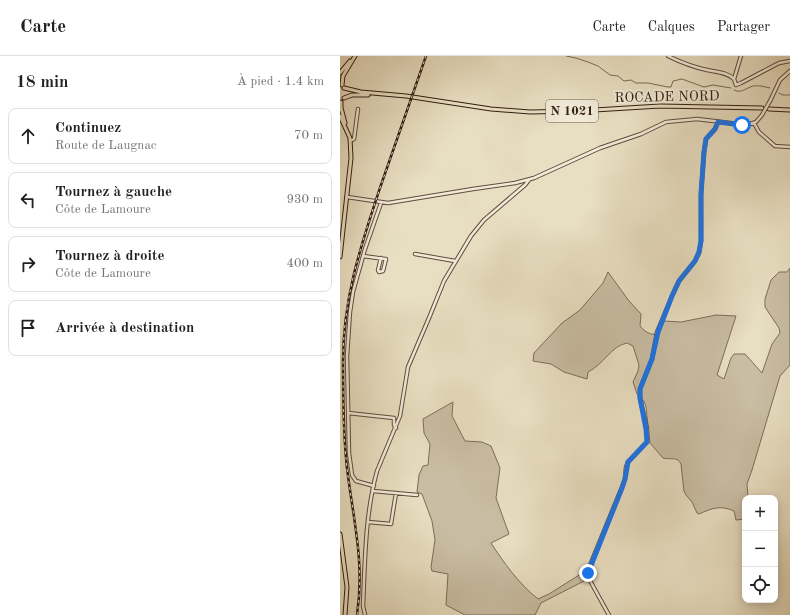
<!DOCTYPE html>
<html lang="fr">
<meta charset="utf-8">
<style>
:root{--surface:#fff;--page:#f2f2f2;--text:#202124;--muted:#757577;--line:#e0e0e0}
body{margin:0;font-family:"Old Standard TT",serif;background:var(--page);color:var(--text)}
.controls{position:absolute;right:12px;bottom:12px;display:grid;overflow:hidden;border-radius:8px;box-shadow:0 2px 10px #0003}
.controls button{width:36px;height:36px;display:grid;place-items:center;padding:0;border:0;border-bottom:1px solid var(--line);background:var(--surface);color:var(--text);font:20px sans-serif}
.stop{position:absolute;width:12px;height:12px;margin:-9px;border:3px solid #1a73e8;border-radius:50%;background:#fff}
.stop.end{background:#1a73e8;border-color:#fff;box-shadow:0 1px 4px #0008}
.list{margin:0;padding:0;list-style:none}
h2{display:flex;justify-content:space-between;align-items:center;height:52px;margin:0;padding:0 16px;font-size:17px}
h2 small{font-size:13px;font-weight:400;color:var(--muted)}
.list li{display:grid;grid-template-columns:26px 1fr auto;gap:12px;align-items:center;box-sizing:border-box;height:56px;margin:0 8px 8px;padding:0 8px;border:1px solid var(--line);border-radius:8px}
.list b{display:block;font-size:15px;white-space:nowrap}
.list p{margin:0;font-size:13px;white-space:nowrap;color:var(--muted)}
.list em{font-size:13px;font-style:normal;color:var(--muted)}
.icon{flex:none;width:22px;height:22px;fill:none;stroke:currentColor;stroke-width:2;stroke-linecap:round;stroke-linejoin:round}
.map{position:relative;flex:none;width:450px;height:559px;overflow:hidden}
header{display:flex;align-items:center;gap:24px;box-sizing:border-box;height:56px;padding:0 20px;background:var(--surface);border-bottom:1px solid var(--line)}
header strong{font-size:19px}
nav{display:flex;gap:22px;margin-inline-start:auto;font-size:14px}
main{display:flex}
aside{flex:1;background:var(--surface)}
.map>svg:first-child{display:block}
</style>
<header>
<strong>Carte</strong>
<nav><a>Carte</a><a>Calques</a><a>Partager</a></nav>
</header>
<main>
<aside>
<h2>18 min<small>À pied · 1.4 km</small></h2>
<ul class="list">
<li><svg class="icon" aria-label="ahead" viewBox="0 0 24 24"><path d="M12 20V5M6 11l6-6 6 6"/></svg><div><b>Continuez</b><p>Route de Laugnac</p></div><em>70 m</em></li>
<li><svg class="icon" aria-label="left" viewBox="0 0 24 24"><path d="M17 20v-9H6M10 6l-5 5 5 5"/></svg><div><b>Tournez à gauche</b><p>Côte de Lamoure</p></div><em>930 m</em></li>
<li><svg class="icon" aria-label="right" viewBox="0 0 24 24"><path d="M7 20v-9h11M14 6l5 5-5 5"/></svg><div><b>Tournez à droite</b><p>Côte de Lamoure</p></div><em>400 m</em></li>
<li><svg class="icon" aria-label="arrive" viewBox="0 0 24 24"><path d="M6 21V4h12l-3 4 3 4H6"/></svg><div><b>Arrivée à destination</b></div></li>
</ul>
</aside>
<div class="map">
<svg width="450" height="559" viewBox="0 0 450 559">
<rect width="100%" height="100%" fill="#e8dec1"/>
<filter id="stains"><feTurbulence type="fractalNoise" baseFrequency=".005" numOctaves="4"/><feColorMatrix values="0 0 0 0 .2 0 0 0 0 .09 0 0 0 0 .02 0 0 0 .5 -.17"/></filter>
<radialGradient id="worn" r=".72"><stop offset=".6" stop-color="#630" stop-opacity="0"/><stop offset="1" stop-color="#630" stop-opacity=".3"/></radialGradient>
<path fill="#c9bda3" stroke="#7e6c5a" d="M 450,212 L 450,309 L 440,320 L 412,414 L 407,428 L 408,442 L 405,442 L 405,463 L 396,464 L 394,455 C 381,449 372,452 359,458 L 357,457 L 352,446 L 346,439 L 344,435 L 341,408 C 337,400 331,404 323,402 L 310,387 L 306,351 L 304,345 L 297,338 L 293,326 L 298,315 L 299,309 L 293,290 L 287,287 C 271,290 263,309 248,316 L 247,323 L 224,316 L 211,308 L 193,305 L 194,297 L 222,267 L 240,254 L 263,227 L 268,216 L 289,245 L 301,258 L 300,270 C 306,277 310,279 319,278 L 324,265 L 341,266 L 376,259 L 396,260 L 377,319 L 384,323 L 391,302 L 394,298 L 405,298 L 422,317 L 432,288 L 440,277 L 439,272 L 425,251 L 425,243 L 431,224 L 439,216 L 447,216 Z
M 113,346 L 112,360 L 125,385 L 142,386 L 151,390 L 160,412 L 156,442 L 169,478 L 151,487 C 164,507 179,528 198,543 L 209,538 L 244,516 L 248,523 L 201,547 L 195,559 L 125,559 L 106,549 L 108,518 L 92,515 L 91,511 L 95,484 L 92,465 L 82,438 L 77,436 L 79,419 L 83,410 L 88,409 L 90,388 L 84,377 L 83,363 Z"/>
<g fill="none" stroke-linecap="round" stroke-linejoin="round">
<path stroke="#7a6958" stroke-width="1" d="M 226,0 L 236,2 L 248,6 L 258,10 L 270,19 L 278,20 L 284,25 L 291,24 L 296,27 L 308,27 L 328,31 L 331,31 L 333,25 L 342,23 L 364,31 L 373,29 L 391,32
M 394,34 C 401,38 406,32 413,30 C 419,29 425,31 430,32
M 439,37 L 443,39 L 450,39"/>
<defs>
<path id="minor" d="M 328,0 C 340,6 353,11 367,14 C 376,16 387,16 394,23
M 401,0 L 394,23 L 396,29 L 401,27 L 439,7 L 450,5
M 430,45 L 440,24 L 450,15
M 414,67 L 419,76 L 435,90 L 450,91
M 10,85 L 14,83 L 18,53
M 7,141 L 48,147 L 133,133 L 175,127 L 194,122 L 260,92 L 301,78 L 326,66 L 357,63 L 407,69 L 416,66 L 422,59
M 75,198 L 115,205
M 23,200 L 45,203 L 46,203 L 43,215 L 39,216 L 38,214 L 41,202
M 8,357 L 54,362 L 54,369 L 56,372
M 34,430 L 16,425 L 12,419 L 9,397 L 7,300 L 10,256 L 13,236 L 25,193 L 41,147
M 33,435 L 77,439
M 28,466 L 51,468 L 56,437
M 25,559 L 23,550 C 25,505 25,459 37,415 L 60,360 L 68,311 L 89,262 L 104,225 L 131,180 L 144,164 L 185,129 L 189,124
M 269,559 L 248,521 L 248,514 L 282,431 L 285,423 L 286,411 L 288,406 L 307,386 L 307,373 L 300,342 L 300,333 L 312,303 L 317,276 L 332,240 L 339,225 L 355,205 L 359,197 L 361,185 L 361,138 L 364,96 L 366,83 L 375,73 L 378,66"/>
<path id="major" d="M 0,17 L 10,5
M 2,29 L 3,20 L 15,0
M 4,32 L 21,36 L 66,40 L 151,53 L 190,56 L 238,55 L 320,50 L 422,52
M 4,42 L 12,39 L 28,39
M 1,46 L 1,52 L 5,67
M 429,53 L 450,54
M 0,60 L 10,82 L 11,102 L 0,201
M 0,478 L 7,531 L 5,559"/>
</defs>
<use href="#minor" stroke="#604c3e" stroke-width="4.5"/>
<use href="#major" stroke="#321c12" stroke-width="5"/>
<use href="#minor" stroke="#f0ead7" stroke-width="2.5"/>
<use href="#major" stroke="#e8dec1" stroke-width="3"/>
<defs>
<path id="rail" d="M 17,559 C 25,506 13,463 7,412 C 3,377 3,341 3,306 C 3,241 21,189 41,129 C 56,86 71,43 86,0"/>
</defs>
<use href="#rail" stroke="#321c12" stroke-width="2.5"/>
<use href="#rail" stroke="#f0ead7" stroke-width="1" stroke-dasharray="3" stroke-linecap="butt"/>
<defs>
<path id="minor-bridge" d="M 422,59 L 430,45"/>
</defs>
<use href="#minor-bridge" stroke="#604c3e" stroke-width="4.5" stroke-linecap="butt"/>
<use href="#minor-bridge" stroke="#f0ead7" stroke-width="2.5"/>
</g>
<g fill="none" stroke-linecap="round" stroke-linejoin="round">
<path stroke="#1a73e8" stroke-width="5" d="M 248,517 L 282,432 L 285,423 L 288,406 L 307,386 L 306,373 L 300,342 L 300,333 L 312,303 L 318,276 L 332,240 L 339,225 L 355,205 L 359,196 L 361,185 L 361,138 L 364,96 L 366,83 L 375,73 L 378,66 L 402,69"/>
</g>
<g text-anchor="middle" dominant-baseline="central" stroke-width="4" stroke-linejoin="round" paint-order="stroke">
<rect fill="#f0ead7" stroke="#6b5a4d" stroke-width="1" x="206" y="44" width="52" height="22" rx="3"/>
<g font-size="13" font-weight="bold" fill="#321c12">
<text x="232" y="55">N 1021</text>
</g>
<g font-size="14" fill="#321c12" stroke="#f0ead7">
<text transform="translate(327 41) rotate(-1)">ROCADE NORD</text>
</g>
</g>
<rect width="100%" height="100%" filter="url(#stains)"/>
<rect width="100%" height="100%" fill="url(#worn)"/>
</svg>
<div class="controls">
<button>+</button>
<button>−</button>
<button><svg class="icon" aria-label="locate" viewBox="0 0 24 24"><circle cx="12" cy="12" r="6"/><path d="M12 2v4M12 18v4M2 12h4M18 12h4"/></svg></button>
</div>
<div class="stop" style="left:402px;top:69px"></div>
<div class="stop end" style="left:248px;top:517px"></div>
</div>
</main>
